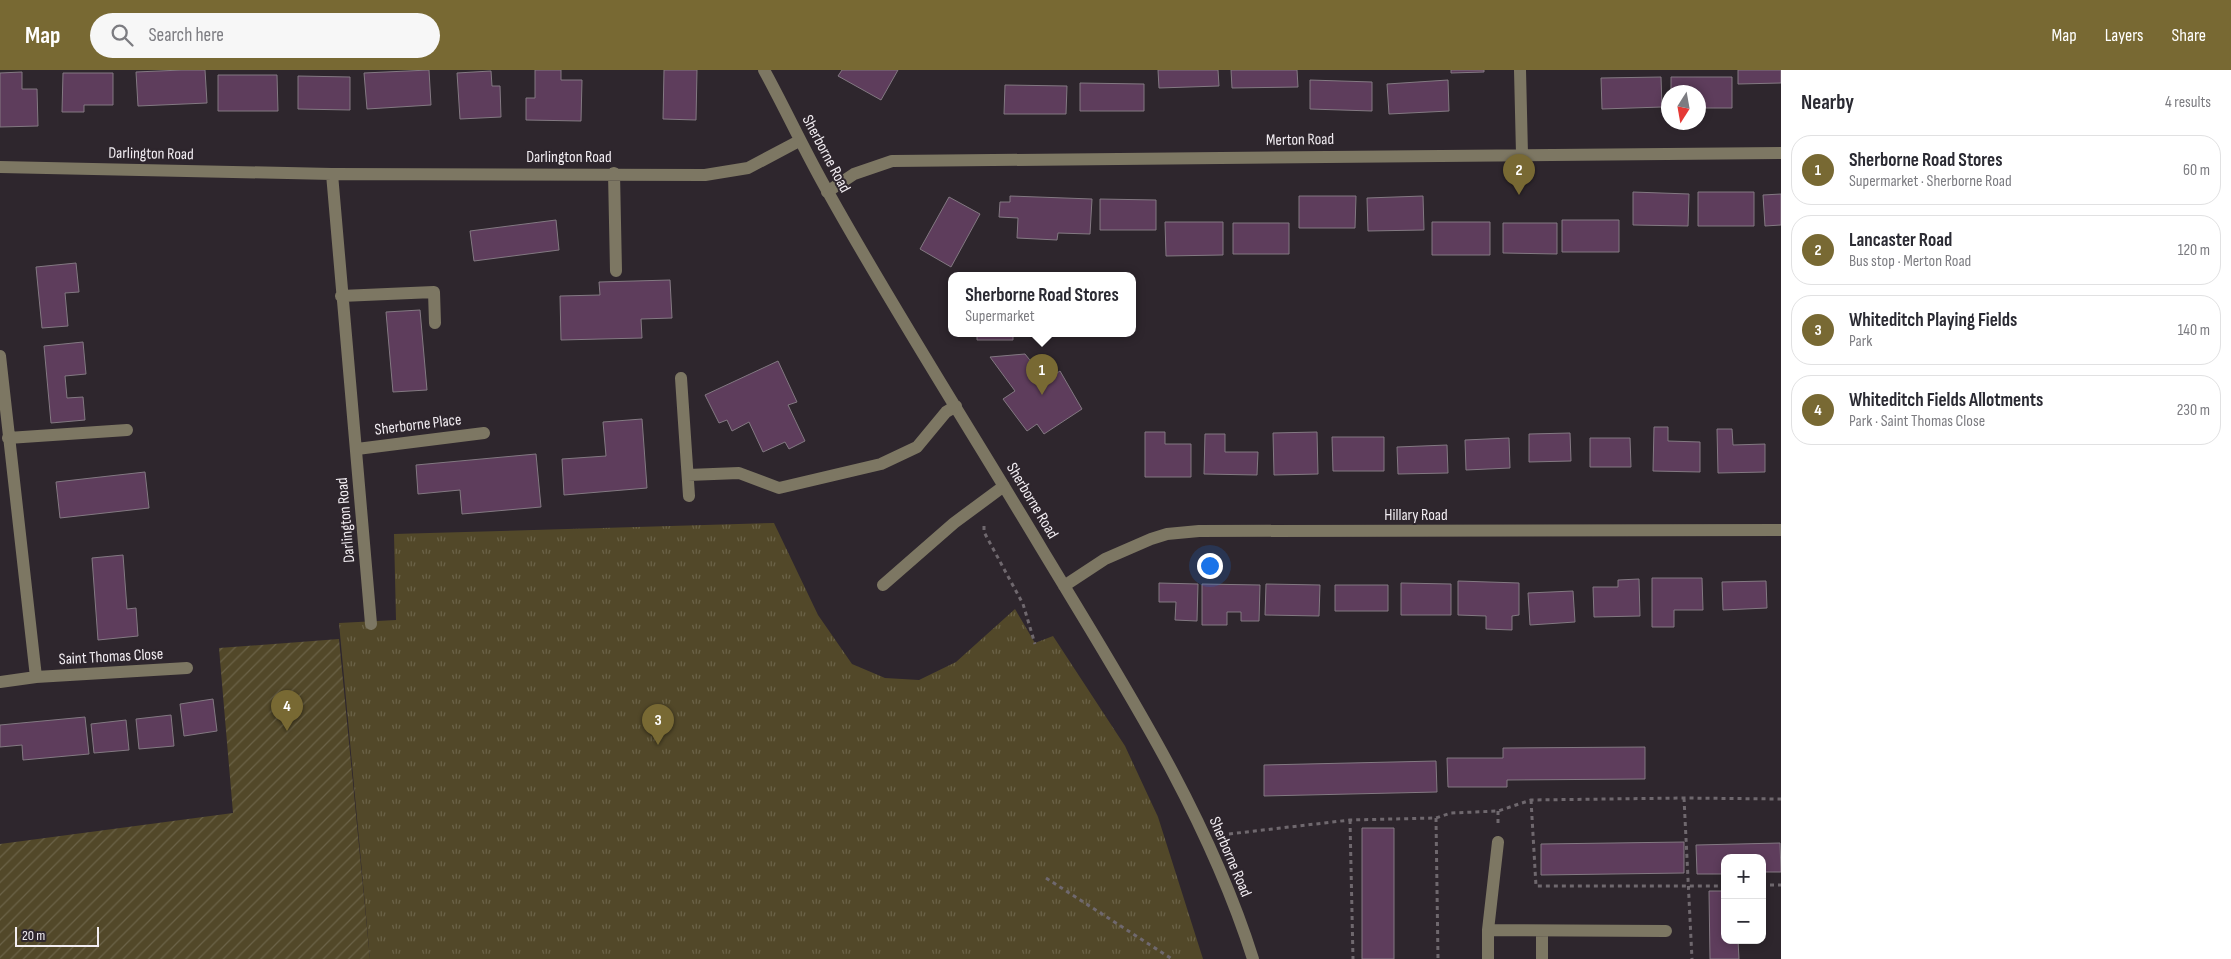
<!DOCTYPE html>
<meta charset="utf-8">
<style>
:root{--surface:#fff;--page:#f7f7f7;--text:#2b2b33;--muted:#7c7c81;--line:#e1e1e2;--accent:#786933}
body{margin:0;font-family:"Sofia Sans Condensed",sans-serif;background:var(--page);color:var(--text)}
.controls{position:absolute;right:15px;bottom:15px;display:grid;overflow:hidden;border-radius:10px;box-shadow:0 2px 8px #0003}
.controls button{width:45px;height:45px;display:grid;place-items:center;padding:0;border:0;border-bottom:1px solid var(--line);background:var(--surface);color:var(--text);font:25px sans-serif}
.compass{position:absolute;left:1661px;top:15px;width:45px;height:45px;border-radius:50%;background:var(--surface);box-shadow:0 2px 8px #0003;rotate:191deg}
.scale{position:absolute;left:15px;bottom:12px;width:84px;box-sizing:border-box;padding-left:5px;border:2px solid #f2edf2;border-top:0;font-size:14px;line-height:18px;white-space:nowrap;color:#f2edf2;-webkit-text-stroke:4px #2e262d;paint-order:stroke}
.you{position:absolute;left:1209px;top:495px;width:18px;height:18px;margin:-12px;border:4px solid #fff;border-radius:50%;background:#1a73e8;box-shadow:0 0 0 8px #1a73e833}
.badge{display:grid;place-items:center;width:32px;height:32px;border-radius:50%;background:var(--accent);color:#fff;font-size:16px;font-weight:700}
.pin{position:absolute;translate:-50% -41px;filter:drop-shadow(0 1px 2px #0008)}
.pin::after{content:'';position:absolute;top:26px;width:18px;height:15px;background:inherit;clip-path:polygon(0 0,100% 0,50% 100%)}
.popup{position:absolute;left:948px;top:202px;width:188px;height:65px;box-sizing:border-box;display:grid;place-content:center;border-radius:10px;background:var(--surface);filter:drop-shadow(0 1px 4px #0005);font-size:16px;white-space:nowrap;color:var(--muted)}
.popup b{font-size:19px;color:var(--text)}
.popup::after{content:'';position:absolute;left:50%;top:100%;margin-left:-10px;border:10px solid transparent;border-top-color:var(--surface)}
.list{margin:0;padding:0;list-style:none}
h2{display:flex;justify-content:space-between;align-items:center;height:65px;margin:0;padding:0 20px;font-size:21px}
h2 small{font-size:16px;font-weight:400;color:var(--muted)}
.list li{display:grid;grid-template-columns:32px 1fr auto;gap:15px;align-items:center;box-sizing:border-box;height:70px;margin:0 10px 10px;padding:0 10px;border:1px solid var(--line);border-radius:20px}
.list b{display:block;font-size:19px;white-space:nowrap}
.list p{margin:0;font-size:16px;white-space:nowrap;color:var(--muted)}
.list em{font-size:16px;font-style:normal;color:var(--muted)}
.icon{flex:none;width:28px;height:28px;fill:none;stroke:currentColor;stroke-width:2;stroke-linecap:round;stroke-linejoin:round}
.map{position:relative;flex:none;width:1781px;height:889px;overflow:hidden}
header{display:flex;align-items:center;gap:30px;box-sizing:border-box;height:70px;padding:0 25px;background:var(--accent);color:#fff}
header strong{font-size:24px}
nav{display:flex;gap:28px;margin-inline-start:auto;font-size:18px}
.search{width:350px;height:45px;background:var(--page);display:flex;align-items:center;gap:12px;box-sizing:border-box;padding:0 18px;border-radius:28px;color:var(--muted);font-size:19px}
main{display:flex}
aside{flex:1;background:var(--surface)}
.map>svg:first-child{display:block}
</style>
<header>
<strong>Map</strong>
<div class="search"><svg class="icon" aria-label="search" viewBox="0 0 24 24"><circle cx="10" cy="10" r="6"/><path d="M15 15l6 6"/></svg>Search here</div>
<nav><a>Map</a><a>Layers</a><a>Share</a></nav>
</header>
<main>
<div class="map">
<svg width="1781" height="889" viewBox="0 0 1781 889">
<defs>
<pattern id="park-tufts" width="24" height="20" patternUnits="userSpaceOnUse" patternTransform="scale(1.25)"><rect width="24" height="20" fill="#524829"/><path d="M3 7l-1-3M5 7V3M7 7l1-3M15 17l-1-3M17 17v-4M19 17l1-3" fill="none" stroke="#6b6348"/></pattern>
<pattern id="garden-furrows" width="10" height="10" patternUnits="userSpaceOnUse" patternTransform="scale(1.25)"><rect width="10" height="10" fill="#524829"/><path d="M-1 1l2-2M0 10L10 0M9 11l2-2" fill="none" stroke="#6b6348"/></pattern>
</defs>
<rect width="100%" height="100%" fill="#2e262d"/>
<path fill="url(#park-tufts)" d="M 774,453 L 818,545 L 852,594 L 885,608 L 919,610 L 956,592 L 1015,539 L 1035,573 L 1053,566 L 1125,676 L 1158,747 L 1203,889 L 370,889 L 339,553 L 396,550 L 394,464 Z"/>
<path fill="url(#garden-furrows)" d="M 339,569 L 370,889 L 0,889 L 0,774 L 233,743 L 219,578 Z"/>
<path fill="#5e3d5c" stroke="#837982" d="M 182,0 L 205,0 L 207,33 L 138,36 L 136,2 Z
M 429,0 L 431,35 L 367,39 L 364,3 Z
M 535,0 L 561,0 L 561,10 L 582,10 L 581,51 L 526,50 L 526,28 L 535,28 Z
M 664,0 L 697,0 L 696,50 L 663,49 Z
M 842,0 L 898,0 L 881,30 L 838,6 Z
M 1158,0 L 1218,0 L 1219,16 L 1159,18 Z
M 1231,0 L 1297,0 L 1298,17 L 1232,18 Z
M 1451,0 L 1484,0 L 1484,2 L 1451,3 Z
M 1738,0 L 1781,0 L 1781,13 L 1738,14 Z
M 491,1 L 492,16 L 500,16 L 501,47 L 460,49 L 457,3 Z
M 22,2 L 22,19 L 37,19 L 38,56 L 0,57 L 0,3 Z
M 63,3 L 113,3 L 113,35 L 84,35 L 84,42 L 62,42 Z
M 218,5 L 277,5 L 278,41 L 218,41 Z
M 298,6 L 350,7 L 350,40 L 298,39 Z
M 1661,7 L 1662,37 L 1602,39 L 1601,8 Z
M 1671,7 L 1732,7 L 1732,38 L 1698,38 L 1698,22 L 1671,22 Z
M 1310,10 L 1372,12 L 1372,41 L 1310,39 Z
M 1448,10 L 1449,41 L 1389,44 L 1387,14 Z
M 1080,13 L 1144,14 L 1144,41 L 1080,41 Z
M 1005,15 L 1067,16 L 1066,44 L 1004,44 Z
M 1633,122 L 1689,124 L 1688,156 L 1633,155 Z
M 1698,122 L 1754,122 L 1754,156 L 1698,156 Z
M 1781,124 L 1781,155 L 1765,156 L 1763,125 Z
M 1010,126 L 1092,129 L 1090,164 L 1058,163 L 1057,170 L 1017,168 L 1018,148 L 999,147 L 1000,132 L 1010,132 Z
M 1299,126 L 1356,126 L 1355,158 L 1299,158 Z
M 1423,126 L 1424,160 L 1368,161 L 1367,128 Z
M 949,127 L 980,144 L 951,197 L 920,179 Z
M 1100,129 L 1156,130 L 1156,160 L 1100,160 Z
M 556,150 L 559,180 L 474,191 L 470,161 Z
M 1562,150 L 1619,150 L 1619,182 L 1562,182 Z
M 1165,152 L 1223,152 L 1223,185 L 1166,186 Z
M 1432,152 L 1490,152 L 1490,185 L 1432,185 Z
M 1233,153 L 1289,153 L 1289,184 L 1233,184 Z
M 1503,153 L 1557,153 L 1557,184 L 1503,183 Z
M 76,193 L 79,222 L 65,223 L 68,256 L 42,258 L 36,197 Z
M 977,204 L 1013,204 L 1013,206 L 977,206 Z
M 670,210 L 672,248 L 641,249 L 642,268 L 561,270 L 560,226 L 600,225 L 599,212 Z
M 420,240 L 427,320 L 393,322 L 386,242 Z
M 977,264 L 1013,264 L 1013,270 L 977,270 Z
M 83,272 L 86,304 L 65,306 L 67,328 L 83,327 L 85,350 L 51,353 L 44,276 Z
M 1025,284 L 1046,310 L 1060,301 L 1082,339 L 1044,364 L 1037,354 L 1027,361 L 1003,329 L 1015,321 L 990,287 Z
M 778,291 L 797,332 L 788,335 L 805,371 L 789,379 L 785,372 L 763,382 L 749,352 L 732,361 L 727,350 L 719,353 L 705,325 Z
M 642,349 L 647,418 L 564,425 L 562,389 L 606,386 L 603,352 Z
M 1654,357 L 1668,357 L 1668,371 L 1700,372 L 1700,402 L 1653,401 Z
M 1717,359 L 1732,359 L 1733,375 L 1765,374 L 1765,402 L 1718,403 Z
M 1145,362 L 1165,362 L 1165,374 L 1191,374 L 1191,407 L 1145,407 Z
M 1317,362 L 1318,404 L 1274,405 L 1273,363 Z
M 1570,363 L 1571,391 L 1529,392 L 1529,364 Z
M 1205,364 L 1225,364 L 1225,382 L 1258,382 L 1257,405 L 1204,404 Z
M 1332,367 L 1384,367 L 1384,401 L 1333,401 Z
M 1509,368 L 1510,398 L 1466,400 L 1465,370 Z
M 1590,368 L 1630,368 L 1631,397 L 1590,397 Z
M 1447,375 L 1448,403 L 1398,404 L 1397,377 Z
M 536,384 L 541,437 L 462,444 L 460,420 L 418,424 L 416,395 Z
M 145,402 L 149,438 L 60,448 L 56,412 Z
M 123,485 L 127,539 L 136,538 L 138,566 L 98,570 L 92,488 Z
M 1652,508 L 1702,508 L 1703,540 L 1674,540 L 1674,557 L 1652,557 Z
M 1639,509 L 1640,546 L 1594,547 L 1593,517 L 1618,517 L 1618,510 Z
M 1458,511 L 1519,513 L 1519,545 L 1512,546 L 1512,560 L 1486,559 L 1486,546 L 1458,545 Z
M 1766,511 L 1767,538 L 1723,540 L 1722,512 Z
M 1159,513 L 1198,514 L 1197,551 L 1175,550 L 1176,532 L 1159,532 Z
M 1401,513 L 1451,514 L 1451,545 L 1401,545 Z
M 1202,514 L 1260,515 L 1259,551 L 1241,551 L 1241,542 L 1227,542 L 1227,555 L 1202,555 Z
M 1266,514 L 1320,515 L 1319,546 L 1265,545 Z
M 1335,515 L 1388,515 L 1388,541 L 1335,541 Z
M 1573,521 L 1575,552 L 1530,555 L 1528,523 Z
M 213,629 L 217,661 L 184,666 L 180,634 Z
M 171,645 L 174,676 L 139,679 L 136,649 Z
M 85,647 L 89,684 L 23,690 L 22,675 L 0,677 L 0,655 Z
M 126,650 L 129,680 L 94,683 L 91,654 Z
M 1645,677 L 1645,709 L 1507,710 L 1507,717 L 1448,717 L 1447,688 L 1503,688 L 1503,678 Z
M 1436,691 L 1437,722 L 1264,726 L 1264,695 Z
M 1362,758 L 1394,758 L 1394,889 L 1362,889 Z
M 1684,772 L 1684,803 L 1541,805 L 1541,774 Z
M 1780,773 L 1781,802 L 1762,802 L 1762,788 L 1725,788 L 1725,804 L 1697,804 L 1696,775 Z
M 1709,821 L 1725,821 L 1725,870 L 1738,870 L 1739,889 L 1710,889 Z"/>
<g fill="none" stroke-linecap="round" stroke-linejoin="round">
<path stroke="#6f686e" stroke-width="3" stroke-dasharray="4 4" stroke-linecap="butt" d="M 984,456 L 984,462 L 1023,534 L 1035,574
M 1684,728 L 1692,889
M 1531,730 L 1536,816 L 1725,816
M 1498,741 L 1498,753
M 1436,748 L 1438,889
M 1350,750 L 1353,889
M 1229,764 L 1350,750 L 1436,748 L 1451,743 L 1498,741 L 1531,730 L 1684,728 L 1781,729
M 1046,808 L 1172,889
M 1762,815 L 1781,815"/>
<path stroke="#7d7763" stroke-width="12" d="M 764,0 C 786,40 805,82 828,122 C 896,244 972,362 1043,481 C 1122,612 1207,743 1253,889
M 1520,0 L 1522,84
M 0,97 L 332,104 L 705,105 L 748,98 L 799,71
M 614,103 L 616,201
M 332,104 L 371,554
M 827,122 L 854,104 L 892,91 L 1781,83
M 341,226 L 434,222 L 435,253
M 0,286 L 36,607
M 681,308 L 689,426
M 8,368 L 127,360
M 357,379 L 484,363
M 688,405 L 739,403 L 779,418 L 881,394 L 917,377 L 946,342 L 956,336
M 883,515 L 954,453 L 1004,416
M 1064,516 L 1105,489 L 1151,469 L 1167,464 L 1199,461 L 1781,460
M 0,612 L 36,607 L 187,598
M 1488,860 L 1666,861
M 1488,889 L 1488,860 L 1498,772
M 1542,889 L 1542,861"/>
</g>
<g text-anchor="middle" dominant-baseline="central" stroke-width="4" stroke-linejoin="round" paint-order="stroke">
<g font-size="16" fill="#f2edf2" stroke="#2e262d">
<text transform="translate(1300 70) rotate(-1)">Merton Road</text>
<text transform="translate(151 84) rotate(1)">Darlington Road</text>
<text transform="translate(826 84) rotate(62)">Sherborne Road</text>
<text x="569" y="87">Darlington Road</text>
<text transform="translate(418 355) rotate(-7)">Sherborne Place</text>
<text transform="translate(1032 431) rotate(59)">Sherborne Road</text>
<text x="1416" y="445">Hillary Road</text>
<text transform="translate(346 450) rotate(-95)">Darlington Road</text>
<text transform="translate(111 587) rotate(-3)">Saint Thomas Close</text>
<text transform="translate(1230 787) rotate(67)">Sherborne Road</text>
</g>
</g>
</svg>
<div class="controls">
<button>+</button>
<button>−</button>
</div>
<svg class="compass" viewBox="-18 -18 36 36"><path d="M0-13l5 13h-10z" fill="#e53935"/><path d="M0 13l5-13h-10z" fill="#7c7c81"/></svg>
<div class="scale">20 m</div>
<div class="you"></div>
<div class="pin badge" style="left:1042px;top:325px">1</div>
<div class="popup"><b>Sherborne Road Stores</b>Supermarket</div>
<div class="pin badge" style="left:1519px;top:125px">2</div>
<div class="pin badge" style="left:658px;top:675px">3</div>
<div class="pin badge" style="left:287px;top:661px">4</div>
</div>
<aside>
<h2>Nearby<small>4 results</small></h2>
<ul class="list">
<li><span class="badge">1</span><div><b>Sherborne Road Stores</b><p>Supermarket · Sherborne Road</p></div><em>60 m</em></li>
<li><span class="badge">2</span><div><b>Lancaster Road</b><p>Bus stop · Merton Road</p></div><em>120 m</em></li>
<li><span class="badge">3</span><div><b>Whiteditch Playing Fields</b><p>Park</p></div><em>140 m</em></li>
<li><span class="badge">4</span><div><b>Whiteditch Fields Allotments</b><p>Park · Saint Thomas Close</p></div><em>230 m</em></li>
</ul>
</aside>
</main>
